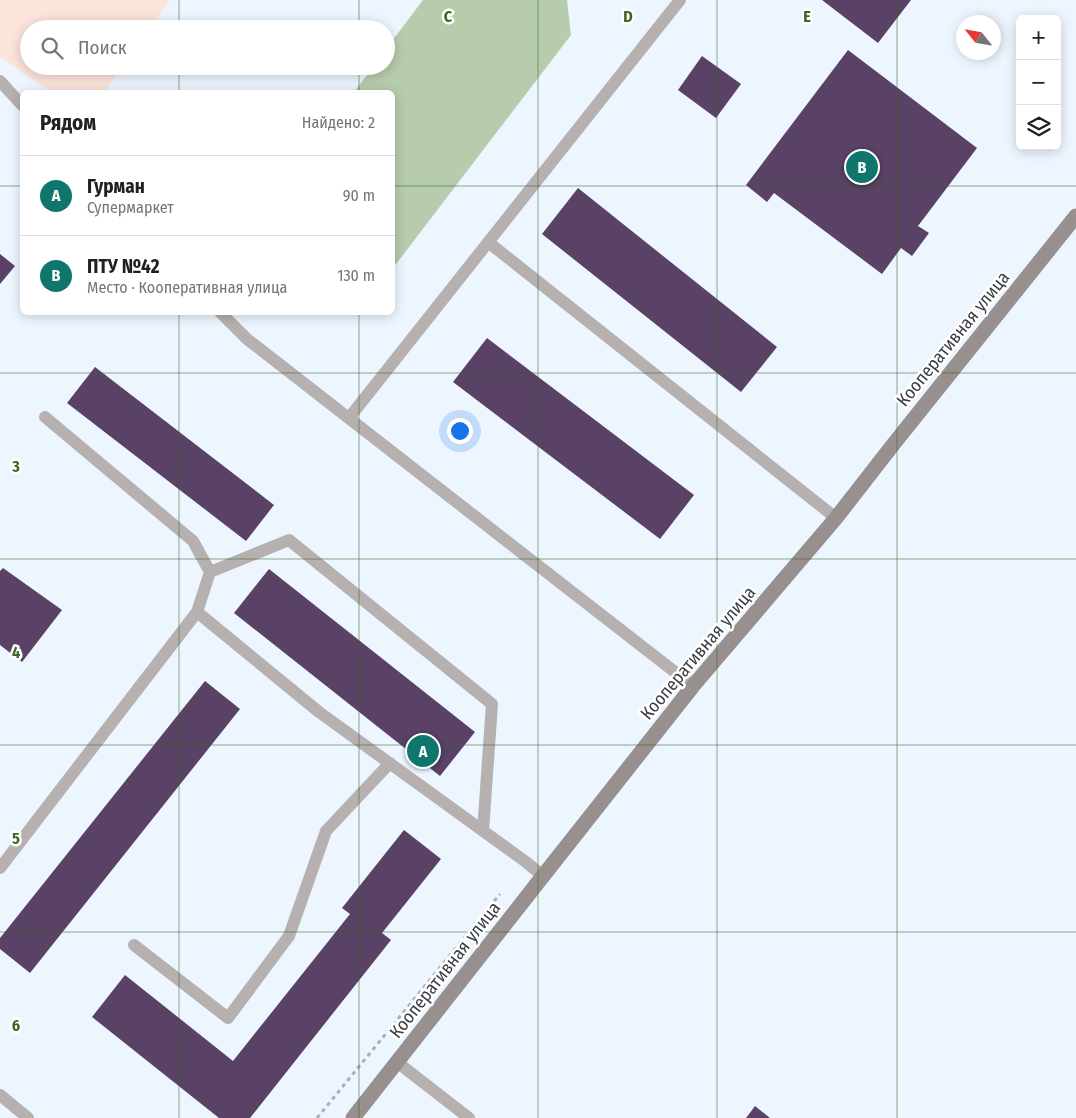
<!DOCTYPE html>
<html lang="ru">
<meta charset="utf-8">
<style>
:root{--surface:#fff;--page:#f2f2f2;--text:#202124;--muted:#757577;--line:#e0e0e0;--accent:#0f766e}
body{margin:0;font-family:"Fira Sans Condensed",sans-serif;background:var(--page);color:var(--text)}
.controls{position:absolute;right:15px;top:15px;display:grid;overflow:hidden;border-radius:8px;box-shadow:0 2px 12px #0003}
.controls button{width:45px;height:45px;display:grid;place-items:center;padding:0;border:0;border-bottom:1px solid var(--line);background:var(--surface);color:var(--text);font:25px sans-serif}
.compass{position:absolute;left:956px;top:15px;width:45px;height:45px;border-radius:50%;background:var(--surface);box-shadow:0 2px 12px #0003;rotate:301deg}
.you{position:absolute;left:459px;top:430px;width:18px;height:18px;margin:-12px;border:4px solid #fff;border-radius:50%;background:#1a73e8;box-shadow:0 0 0 8px #1a73e833}
.badge{display:grid;place-items:center;width:32px;height:32px;border-radius:50%;background:var(--accent);color:#fff;font-size:16px;font-weight:700}
.pin{position:absolute;translate:-50% -50%;border:2px solid #fff;box-shadow:0 1px 5px #0006}
.list{margin:0;padding:0;list-style:none}
h2{display:flex;justify-content:space-between;align-items:center;height:65px;margin:0;padding:0 20px;font-size:21px}
h2 small{font-size:16px;font-weight:400;color:var(--muted)}
.list li{display:grid;grid-template-columns:32px 1fr auto;gap:15px;align-items:center;box-sizing:border-box;height:80px;padding:0 20px;border-top:1px solid var(--line)}
.list b{display:block;font-size:19px;white-space:nowrap}
.list p{margin:0;font-size:16px;white-space:nowrap;color:var(--muted)}
.list em{font-size:16px;font-style:normal;color:var(--muted)}
.icon{flex:none;width:28px;height:28px;fill:none;stroke:currentColor;stroke-width:2;stroke-linecap:round;stroke-linejoin:round}
.map{position:relative;flex:none;width:1076px;height:1118px;overflow:hidden}
.search{position:absolute;background:var(--surface);box-shadow:0 2px 12px #0003;left:20px;top:20px;width:375px;height:55px;display:flex;align-items:center;gap:12px;box-sizing:border-box;padding:0 18px;border-radius:28px;color:var(--muted);font-size:19px}
.panel{position:absolute;background:var(--surface);box-shadow:0 2px 12px #0003;left:20px;top:90px;width:375px;height:225px;border-radius:8px}
.map>svg:first-child{display:block}
</style>
<div class="map">
<svg width="1076" height="1118" viewBox="0 0 1076 1118">
<rect width="100%" height="100%" fill="#edf5ff"/>
<path fill="#fce4da" d="M 0,0 L 170,0 L 149,29 L 29,29 L 29,66 L 123,66 L 104,92 L 51,92 L 0,57 Z"/>
<path fill="#b6ccad" d="M 423,0 L 567,0 L 571,35 L 393,268 L 392,92 L 354,92 L 374,66 L 386,66 L 386,49 Z"/>
<path fill="#594265" d="M 822,0 L 911,0 L 878,43 Z
M 848,50 L 977,148 L 918,226 L 929,233 L 912,256 L 901,248 L 882,274 L 774,193 L 767,202 L 746,185 Z
M 702,56 L 741,84 L 716,118 L 678,90 Z
M 578,188 L 777,347 L 741,392 L 542,234 Z
M 0,254 L 15,266 L 0,284 Z
M 487,338 L 694,495 L 660,539 L 453,382 Z
M 95,367 L 274,505 L 246,541 L 67,403 Z
M 3,568 L 62,610 L 22,662 L 0,645 L 0,571 Z
M 269,569 L 475,732 L 440,776 L 234,613 Z
M 205,681 L 240,709 L 30,973 L 0,949 L 0,938 Z
M 404,830 L 441,859 L 382,933 L 391,940 L 250,1118 L 219,1118 L 92,1017 L 125,975 L 233,1061 L 350,914 L 342,908 Z
M 755,1106 L 770,1118 L 746,1118 Z"/>
<g fill="none" stroke-linecap="round" stroke-linejoin="round">
<path stroke="#a9afb7" stroke-width="3" stroke-dasharray="4 4" stroke-linecap="butt" d="M 317,1118 L 500,894"/>
<path stroke="#b6b0b0" stroke-width="12" d="M 0,81 L 22,105
M 488,242 L 836,518
M 220,312 L 247,339 L 693,686
M 45,417 L 193,541 L 210,572 L 197,612
M 349,418 L 680,0
M 210,572 L 289,540 L 492,704 L 483,831
M 0,868 L 197,612 L 319,712 L 526,862 L 543,876
M 134,945 L 228,1018 L 289,936 L 326,831 L 390,763
M 397,1062 L 469,1118
M 0,1095 L 28,1118"/>
<path stroke="#988f8f" stroke-width="15" d="M 353,1118 L 543,876 L 693,686 L 836,518 L 892,446 L 1076,216"/>
</g>
<path fill="none" stroke="#3c6826" stroke-width="1" stroke-opacity="0.55" d="M 179,0 L 179,29M 359,0 L 359,29M 538,0 L 538,1118M 717,0 L 717,1118M 897,0 L 897,1118M 179,66 L 179,92M 359,66 L 359,92M 0,186 L 22,186M 392,186 L 1076,186M 179,312 L 179,1118M 359,312 L 359,1118M 0,373 L 1076,373M 0,559 L 1076,559M 0,745 L 1076,745M 0,932 L 1076,932"/>
<g text-anchor="middle" dominant-baseline="central" stroke-width="5" stroke-linejoin="round" paint-order="stroke">
<g font-size="18" fill="#3a3d41" stroke="#fff">
<text transform="translate(953 339) rotate(-51)">Кооперативная улица</text>
<text transform="translate(698 653) rotate(-50)">Кооперативная улица</text>
<text transform="translate(445 970) rotate(-52)">Кооперативная улица</text>
</g>
</g>
<g font-size="16" text-anchor="middle" font-weight="bold" fill="#3c6826" stroke="#fff" stroke-width="5" stroke-linejoin="round" paint-order="stroke">
<text x="448" y="22">C</text>
<text x="628" y="22">D</text>
<text x="807" y="22">E</text>
<text x="16" y="472">3</text>
<text x="16" y="658">4</text>
<text x="16" y="844">5</text>
<text x="16" y="1031">6</text>
</g>
</svg>
<div class="controls">
<button>+</button>
<button>−</button>
<button><svg class="icon" aria-label="layers" viewBox="0 0 24 24"><path d="M12 4l9 5-9 5-9-5zM3 14l9 5 9-5"/></svg></button>
</div>
<svg class="compass" viewBox="-18 -18 36 36"><path d="M0-13l5 13h-10z" fill="#e53935"/><path d="M0 13l5-13h-10z" fill="#757577"/></svg>
<div class="you"></div>
<div class="pin badge" style="left:423px;top:751px">A</div>
<div class="pin badge" style="left:862px;top:167px">B</div>
<div class="search"><svg class="icon" aria-label="search" viewBox="0 0 24 24"><circle cx="10" cy="10" r="6"/><path d="M15 15l6 6"/></svg>Поиск</div>
<section class="panel">
<h2>Рядом<small>Найдено: 2</small></h2>
<ul class="list">
<li><span class="badge">A</span><div><b>Гурман</b><p>Супермаркет</p></div><em>90 m</em></li>
<li><span class="badge">B</span><div><b>ПТУ №42</b><p>Место · Кооперативная улица</p></div><em>130 m</em></li>
</ul>
</section>
</div>
